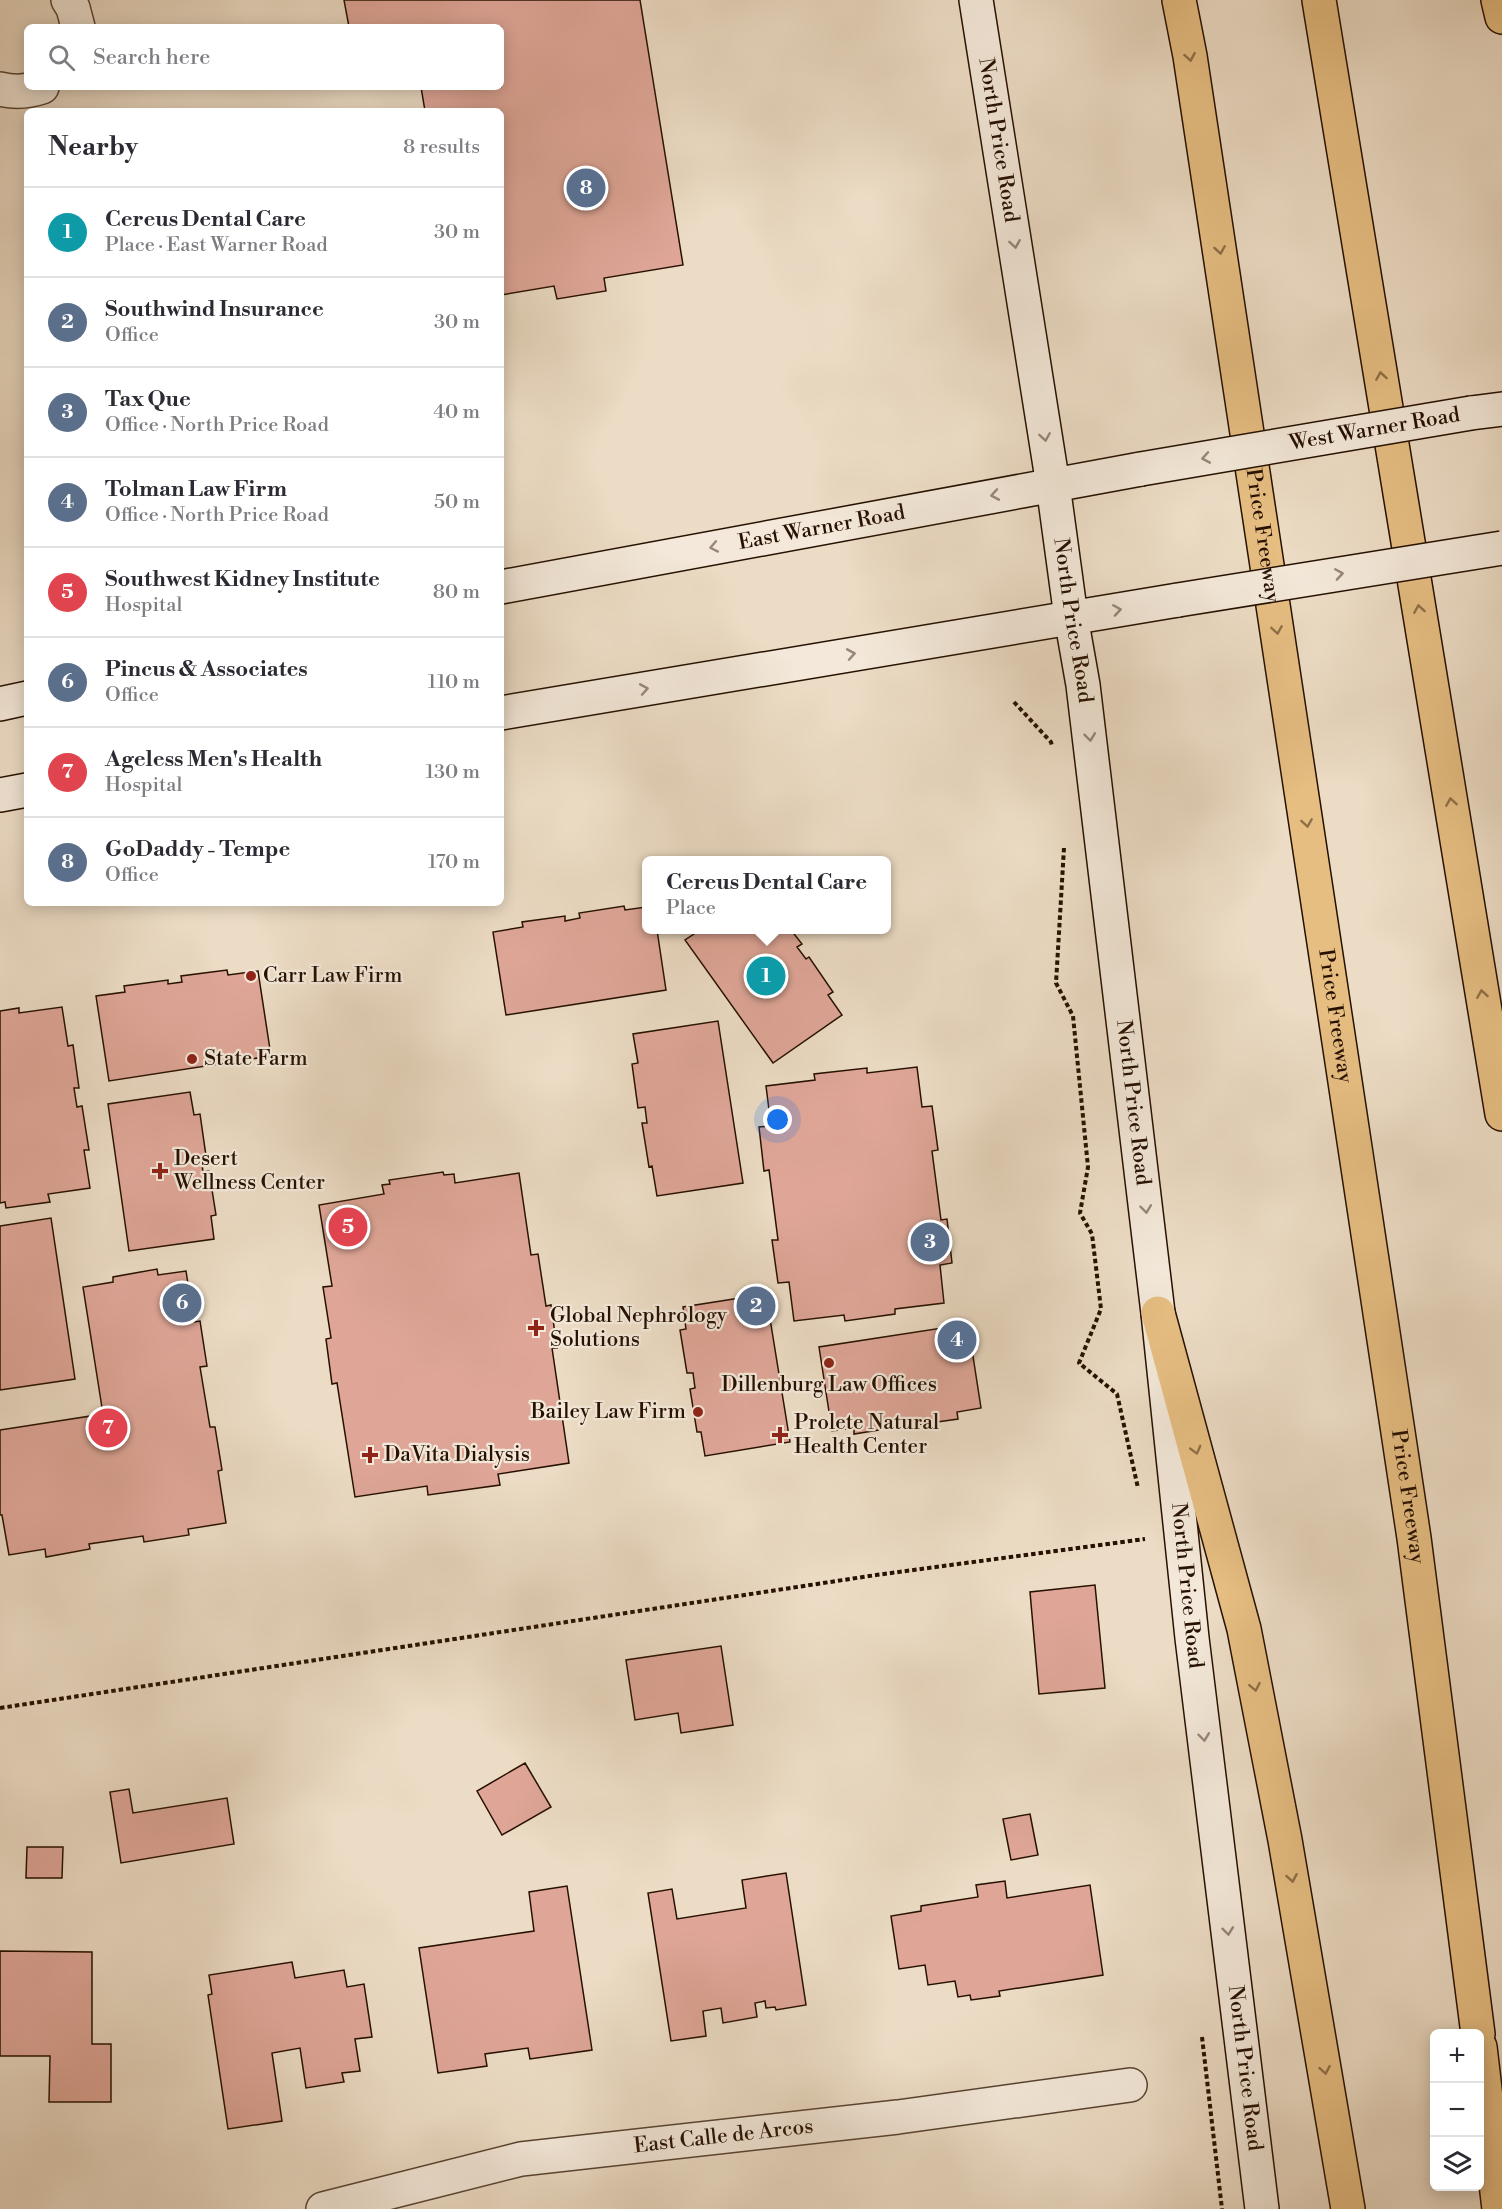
<!DOCTYPE html>
<meta charset="utf-8">
<style>
:root{--surface:#fff;--page:#f2f2f3;--text:#2b2b33;--muted:#7c7c81;--line:#e1e1e2;--accent:#0f766e}
body{margin:0;font-family:"Libre Bodoni",serif;background:var(--page);color:var(--text)}
.controls{position:absolute;right:18px;bottom:18px;display:grid;overflow:hidden;border-radius:9px;box-shadow:0 3px 15px #0003}
.controls button{width:54px;height:54px;display:grid;place-items:center;padding:0;border:0;border-bottom:2px solid var(--line);background:var(--surface);color:var(--text);font:30px sans-serif}
.you{position:absolute;left:778px;top:1120px;width:21px;height:21px;margin:-15px;border:4px solid #fff;border-radius:50%;background:#1a73e8;box-shadow:0 0 0 9px #1a73e833}
.badge{display:grid;place-items:center;width:39px;height:39px;border-radius:50%;background:var(--accent);color:#fff;font-size:20px;font-weight:700}
.pin{position:absolute;translate:-50% -50%;border:3px solid #fff;box-shadow:0 2px 6px #0006}
.popup{position:absolute;left:642px;top:856px;width:249px;height:78px;box-sizing:border-box;display:grid;place-content:center;border-radius:9px;background:var(--surface);filter:drop-shadow(0 2px 4px #0005);font-size:20px;white-space:nowrap;color:var(--muted)}
.popup b{font-size:22px;color:var(--text)}
.popup::after{content:'';position:absolute;left:50%;top:100%;margin-left:-12px;border:12px solid transparent;border-top-color:var(--surface)}
.list{margin:0;padding:0;list-style:none}
h2{display:flex;justify-content:space-between;align-items:center;height:78px;margin:0;padding:0 24px;font-size:26px}
h2 small{font-size:20px;font-weight:400;color:var(--muted)}
.list li{display:grid;grid-template-columns:39px 1fr auto;gap:18px;align-items:center;box-sizing:border-box;height:90px;padding:0 24px;border-top:2px solid var(--line)}
.list b{display:block;font-size:22px;white-space:nowrap}
.list p{margin:0;font-size:20px;white-space:nowrap;color:var(--muted)}
.list em{font-size:20px;font-style:normal;color:var(--muted)}
.icon{flex:none;width:33px;height:33px;fill:none;stroke:currentColor;stroke-width:2;stroke-linecap:round;stroke-linejoin:round}
.map{position:relative;flex:none;width:1502px;height:2209px;overflow:hidden}
.search{position:absolute;background:var(--surface);box-shadow:0 3px 15px #0003;left:24px;top:24px;width:480px;height:66px;display:flex;align-items:center;gap:15px;box-sizing:border-box;padding:0 21px;border-radius:9px;color:var(--muted);font-size:22px}
.panel{position:absolute;background:var(--surface);box-shadow:0 3px 15px #0003;left:24px;top:108px;width:480px;height:798px;border-radius:9px}
.map>svg:first-child{display:block}
</style>
<div class="map">
<svg width="1502" height="2209" viewBox="0 0 1502 2209">
<rect width="100%" height="100%" fill="#ecdcc5"/>
<filter id="stains"><feTurbulence type="fractalNoise" baseFrequency=".00333" numOctaves="4"/><feColorMatrix values="0 0 0 0 .2 0 0 0 0 .09 0 0 0 0 .02 0 0 0 .5 -.17"/></filter>
<radialGradient id="worn" r=".72"><stop offset=".6" stop-color="#630" stop-opacity="0"/><stop offset="1" stop-color="#630" stop-opacity=".3"/></radialGradient>
<path fill="#dfa698" stroke="#261000" stroke-width="1.5" d="M 344,0 L 640,0 L 683,265 L 604,278 L 606,291 L 557,299 L 554,286 L 501,295 L 501,111 L 425,111 L 421,87 L 501,87 L 501,27 L 349,27 Z
M 624,906 L 625,910 L 646,907 L 646,930 L 657,930 L 666,990 L 506,1015 L 493,932 L 523,927 L 522,922 L 565,916 L 565,921 L 580,918 L 579,913 Z
M 700,930 L 791,930 L 802,944 L 797,947 L 806,959 L 809,957 L 833,992 L 828,995 L 842,1015 L 773,1063 L 685,940 Z
M 227,970 L 228,975 L 258,971 L 271,1056 L 109,1081 L 96,996 L 125,992 L 124,986 L 168,980 L 168,984 L 182,982 L 181,976 Z
M 62,1007 L 68,1046 L 73,1045 L 79,1088 L 74,1088 L 77,1107 L 82,1106 L 89,1150 L 84,1150 L 90,1188 L 48,1194 L 50,1202 L 6,1208 L 5,1202 L 0,1203 L 0,1011 L 19,1008 L 19,1013 Z
M 718,1021 L 743,1183 L 657,1196 L 652,1166 L 649,1167 L 642,1123 L 647,1123 L 645,1107 L 638,1108 L 632,1064 L 638,1063 L 633,1034 Z
M 917,1067 L 922,1107 L 932,1106 L 938,1150 L 932,1151 L 941,1220 L 947,1219 L 952,1263 L 940,1265 L 944,1303 L 895,1309 L 895,1314 L 845,1321 L 844,1315 L 794,1321 L 789,1282 L 778,1283 L 772,1240 L 778,1240 L 769,1170 L 764,1171 L 759,1127 L 771,1126 L 766,1086 L 815,1080 L 814,1074 L 867,1068 L 867,1073 Z
M 190,1092 L 194,1115 L 200,1114 L 206,1156 L 201,1157 L 203,1172 L 209,1171 L 216,1215 L 211,1216 L 214,1239 L 129,1251 L 108,1104 Z
M 443,1172 L 444,1175 L 454,1174 L 455,1183 L 519,1173 L 531,1255 L 538,1254 L 546,1306 L 551,1305 L 557,1348 L 552,1348 L 569,1463 L 498,1474 L 500,1485 L 428,1495 L 427,1486 L 355,1497 L 337,1383 L 332,1384 L 326,1339 L 331,1338 L 323,1287 L 332,1286 L 319,1205 L 384,1194 L 382,1185 L 390,1184 L 389,1180 Z
M 51,1218 L 75,1379 L 0,1390 L 0,1226 Z
M 157,1269 L 158,1275 L 186,1271 L 194,1322 L 200,1321 L 207,1366 L 200,1367 L 210,1427 L 215,1427 L 222,1470 L 218,1471 L 226,1523 L 188,1529 L 189,1535 L 144,1542 L 143,1536 L 89,1544 L 90,1549 L 46,1557 L 45,1549 L 9,1555 L 2,1515 L 0,1515 L 0,1430 L 103,1414 L 83,1287 L 113,1282 L 113,1277 Z
M 766,1294 L 790,1442 L 705,1456 L 701,1432 L 697,1432 L 690,1389 L 695,1388 L 693,1373 L 687,1373 L 680,1330 L 686,1329 L 683,1307 Z
M 968,1324 L 981,1408 L 957,1412 L 958,1419 L 916,1425 L 914,1419 L 897,1421 L 898,1427 L 854,1434 L 854,1428 L 832,1431 L 819,1347 Z
M 1095,1585 L 1105,1688 L 1039,1694 L 1030,1592 Z
M 721,1646 L 733,1725 L 681,1733 L 678,1713 L 635,1720 L 626,1660 Z
M 525,1763 L 551,1807 L 502,1835 L 477,1791 Z
M 129,1789 L 133,1813 L 227,1798 L 234,1844 L 121,1863 L 110,1792 Z
M 1030,1814 L 1038,1855 L 1011,1860 L 1003,1819 Z
M 27,1847 L 63,1847 L 62,1878 L 26,1878 Z
M 786,1873 L 806,2005 L 776,2010 L 775,2007 L 766,2008 L 765,2001 L 755,2003 L 757,2017 L 723,2023 L 721,2008 L 703,2011 L 706,2036 L 671,2041 L 648,1893 L 672,1889 L 677,1919 L 746,1908 L 742,1880 Z
M 1005,1881 L 1007,1898 L 1090,1885 L 1103,1975 L 999,1991 L 1000,1996 L 971,2000 L 970,1995 L 958,1997 L 955,1981 L 928,1985 L 925,1965 L 899,1969 L 891,1916 L 921,1911 L 921,1906 L 978,1897 L 976,1885 Z
M 567,1886 L 592,2050 L 530,2059 L 528,2048 L 485,2054 L 487,2066 L 438,2073 L 419,1948 L 534,1931 L 529,1892 Z
M 0,1951 L 92,1952 L 92,2044 L 111,2044 L 111,2102 L 49,2102 L 50,2056 L 0,2056 Z
M 292,1962 L 295,1978 L 344,1970 L 347,1987 L 364,1984 L 372,2037 L 355,2039 L 360,2071 L 342,2073 L 344,2082 L 306,2088 L 300,2048 L 272,2053 L 282,2121 L 228,2129 L 208,1995 L 212,1994 L 209,1975 Z"/>
<g fill="none" stroke-linecap="round" stroke-linejoin="round">
<defs>
<g id="minor">
<path d="M 68,0 L 73,8 L 78,27"/>
<path d="M 0,89 C 15,93 27,92 42,87"/>
<path id="s1" d="M 323,2209 L 521,2159 L 898,2117 L 1130,2085"/>
</g>
<g id="secondary">
<path id="s2" d="M 976,0 L 1053,485 L 1071,617 L 1083,685 L 1158,1313 L 1192,1638 L 1262,2209"/>
<path d="M 1471,413 L 1502,409"/>
<path id="s3" d="M 501,587 L 1141,469"/>
<path d="M 0,704 L 27,698"/>
<path d="M 501,713 L 1178,600"/>
<path d="M 0,795 L 27,790"/>
</g>
<g id="motorway">
<path id="s4" d="M 1179,0 L 1190,56 L 1414,1538 L 1478,2034"/>
<path d="M 1319,0 L 1502,1114"/>
<path d="M 1498,0 L 1502,17"/>
<path d="M 1158,1313 L 1244,1629 L 1285,1840 L 1348,2209"/>
<path d="M 1480,2047 L 1499,2209"/>
</g>
</defs>
<use href="#minor" stroke="#584331" stroke-width="36"/>
<use href="#secondary" stroke="#261000" stroke-width="36"/>
<use href="#motorway" stroke="#261000" stroke-width="36"/>
<path stroke="#261000" stroke-width="4" stroke-dasharray="4.5 3" stroke-linecap="butt" d="M 1014,702 L 1051,742 L 1052,746
M 1064,848 L 1056,983 L 1073,1016 L 1088,1167 L 1080,1213 L 1092,1234 L 1101,1309 L 1079,1363 L 1117,1394 L 1138,1488
M 0,1708 L 876,1575 L 1145,1539
M 1202,2037 L 1222,2209"/>
<use href="#minor" stroke="#f3e8d9" stroke-width="33"/>
<use href="#secondary" stroke="#f3e8d9" stroke-width="33"/>
<use href="#motorway" stroke="#e6be82" stroke-width="33"/>
<defs>
<g id="secondary-bridge">
<path id="s5" d="M 1141,469 L 1471,413"/>
<path d="M 1178,600 L 1502,548"/>
</g>
</defs>
<use href="#secondary-bridge" stroke="#261000" stroke-width="36" stroke-linecap="butt"/>
<use href="#secondary-bridge" stroke="#f3e8d9" stroke-width="33"/>
</g>
<defs><path id="oneway-chevron" d="M-2-3.5L2.5 0L-2 3.5" fill="none" stroke-width="1.6" stroke-linecap="round" stroke-linejoin="round" transform="scale(1.5)"/></defs>
<g stroke="#907048">
<use href="#oneway-chevron" transform="translate(1190 57) rotate(80)"/>
<use href="#oneway-chevron" transform="translate(1220 250) rotate(81)"/>
<use href="#oneway-chevron" transform="translate(1381 376) rotate(-99)"/>
<use href="#oneway-chevron" transform="translate(1419 609) rotate(-99)"/>
<use href="#oneway-chevron" transform="translate(1277 630) rotate(81)"/>
<use href="#oneway-chevron" transform="translate(1451 802) rotate(-99)"/>
<use href="#oneway-chevron" transform="translate(1307 823) rotate(81)"/>
<use href="#oneway-chevron" transform="translate(1482 994) rotate(-99)"/>
<use href="#oneway-chevron" transform="translate(1196 1450) rotate(75)"/>
<use href="#oneway-chevron" transform="translate(1255 1687) rotate(79)"/>
<use href="#oneway-chevron" transform="translate(1292 1878) rotate(80)"/>
<use href="#oneway-chevron" transform="translate(1325 2070) rotate(80)"/>
</g>
<g stroke="#978777">
<use href="#oneway-chevron" transform="translate(1015 244) rotate(81)"/>
<use href="#oneway-chevron" transform="translate(1045 437) rotate(81)"/>
<use href="#oneway-chevron" transform="translate(1206 458) rotate(170)"/>
<use href="#oneway-chevron" transform="translate(995 495) rotate(170)"/>
<use href="#oneway-chevron" transform="translate(714 547) rotate(169)"/>
<use href="#oneway-chevron" transform="translate(1339 574) rotate(-9)"/>
<use href="#oneway-chevron" transform="translate(1117 610) rotate(-9)"/>
<use href="#oneway-chevron" transform="translate(851 654) rotate(-10)"/>
<use href="#oneway-chevron" transform="translate(644 689) rotate(-10)"/>
<use href="#oneway-chevron" transform="translate(1090 737) rotate(83)"/>
<use href="#oneway-chevron" transform="translate(1146 1209) rotate(83)"/>
<use href="#oneway-chevron" transform="translate(1204 1737) rotate(83)"/>
<use href="#oneway-chevron" transform="translate(1228 1931) rotate(83)"/>
</g>
<g fill="#8f2418" stroke="#f3e8d9" stroke-width="2">
<circle cx="251" cy="976" r="6"/>
<circle cx="192" cy="1059" r="6"/>
<path d="M157 1162h6v6h6v6h-6v6h-6v-6h-6v-6h6z"/>
<path d="M533 1319h6v6h6v6h-6v6h-6v-6h-6v-6h6z"/>
<circle cx="829" cy="1363" r="6"/>
<circle cx="698" cy="1412" r="6"/>
<path d="M777 1426h6v6h6v6h-6v6h-6v-6h-6v-6h6z"/>
<path d="M367 1446h6v6h6v6h-6v6h-6v-6h-6v-6h6z"/>
</g>
<g text-anchor="middle" dominant-baseline="central" stroke-width="4.5" stroke-linejoin="round" paint-order="stroke">
<g font-size="21" fill="#261000" stroke="#f3e8d9">
<text stroke="none"><textPath href="#s2" startOffset="142">North Price Road</textPath></text>
<text stroke="none"><textPath href="#s5" startOffset="237">West Warner Road</textPath></text>
<text stroke="none"><textPath href="#s3" startOffset="326">East Warner Road</textPath></text>
<text stroke="none"><textPath href="#s4" startOffset="542">Price Freeway</textPath></text>
<text stroke="none"><textPath href="#s2" startOffset="628">North Price Road</textPath></text>
<text stroke="none"><textPath href="#s4" startOffset="1028">Price Freeway</textPath></text>
<text stroke="none"><textPath href="#s2" startOffset="1114">North Price Road</textPath></text>
<text stroke="none"><textPath href="#s4" startOffset="1514">Price Freeway</textPath></text>
<text stroke="none"><textPath href="#s2" startOffset="1600">North Price Road</textPath></text>
<text stroke="none"><textPath href="#s2" startOffset="2086">North Price Road</textPath></text>
<text stroke="none"><textPath href="#s1" startOffset="408">East Calle de Arcos</textPath></text>
</g>
<g font-size="21" fill="#261000" stroke="#f3e8d9" text-anchor="start">
<text x="263" y="976">Carr Law Firm</text>
<text x="204" y="1059">State Farm</text>
<text x="174" y="1159">Desert<tspan x="174" dy="24">Wellness Center</tspan></text>
<text x="550" y="1316">Global Nephrology<tspan x="550" dy="24">Solutions</tspan></text>
<text x="829" y="1385" text-anchor="middle">Dillenburg Law Offices</text>
<text x="686" y="1412" text-anchor="end">Bailey Law Firm</text>
<text x="794" y="1423">Prolete Natural<tspan x="794" dy="24">Health Center</tspan></text>
<text x="384" y="1455">DaVita Dialysis</text>
</g>
</g>
<rect width="100%" height="100%" filter="url(#stains)"/>
<rect width="100%" height="100%" fill="url(#worn)"/>
</svg>
<div class="controls">
<button>+</button>
<button>−</button>
<button><svg class="icon" aria-label="layers" viewBox="0 0 24 24"><path d="M12 4l9 5-9 5-9-5zM3 14l9 5 9-5"/></svg></button>
</div>
<div class="you"></div>
<div class="pin badge" style="left:766px;top:976px;background:#0f9aa8">1</div>
<div class="popup"><b>Cereus Dental Care</b>Place</div>
<div class="pin badge" style="left:756px;top:1306px;background:#5c6f8a">2</div>
<div class="pin badge" style="left:930px;top:1242px;background:#5c6f8a">3</div>
<div class="pin badge" style="left:957px;top:1340px;background:#5c6f8a">4</div>
<div class="pin badge" style="left:348px;top:1227px;background:#e0444e">5</div>
<div class="pin badge" style="left:182px;top:1303px;background:#5c6f8a">6</div>
<div class="pin badge" style="left:108px;top:1428px;background:#e0444e">7</div>
<div class="pin badge" style="left:586px;top:188px;background:#5c6f8a">8</div>
<div class="search"><svg class="icon" aria-label="search" viewBox="0 0 24 24"><circle cx="10" cy="10" r="6"/><path d="M15 15l6 6"/></svg>Search here</div>
<section class="panel">
<h2>Nearby<small>8 results</small></h2>
<ul class="list">
<li><span class="badge" style="background:#0f9aa8">1</span><div><b>Cereus Dental Care</b><p>Place · East Warner Road</p></div><em>30 m</em></li>
<li><span class="badge" style="background:#5c6f8a">2</span><div><b>Southwind Insurance</b><p>Office</p></div><em>30 m</em></li>
<li><span class="badge" style="background:#5c6f8a">3</span><div><b>Tax Que</b><p>Office · North Price Road</p></div><em>40 m</em></li>
<li><span class="badge" style="background:#5c6f8a">4</span><div><b>Tolman Law Firm</b><p>Office · North Price Road</p></div><em>50 m</em></li>
<li><span class="badge" style="background:#e0444e">5</span><div><b>Southwest Kidney Institute</b><p>Hospital</p></div><em>80 m</em></li>
<li><span class="badge" style="background:#5c6f8a">6</span><div><b>Pincus &amp; Associates</b><p>Office</p></div><em>110 m</em></li>
<li><span class="badge" style="background:#e0444e">7</span><div><b>Ageless Men's Health</b><p>Hospital</p></div><em>130 m</em></li>
<li><span class="badge" style="background:#5c6f8a">8</span><div><b>GoDaddy - Tempe</b><p>Office</p></div><em>170 m</em></li>
</ul>
</section>
</div>
